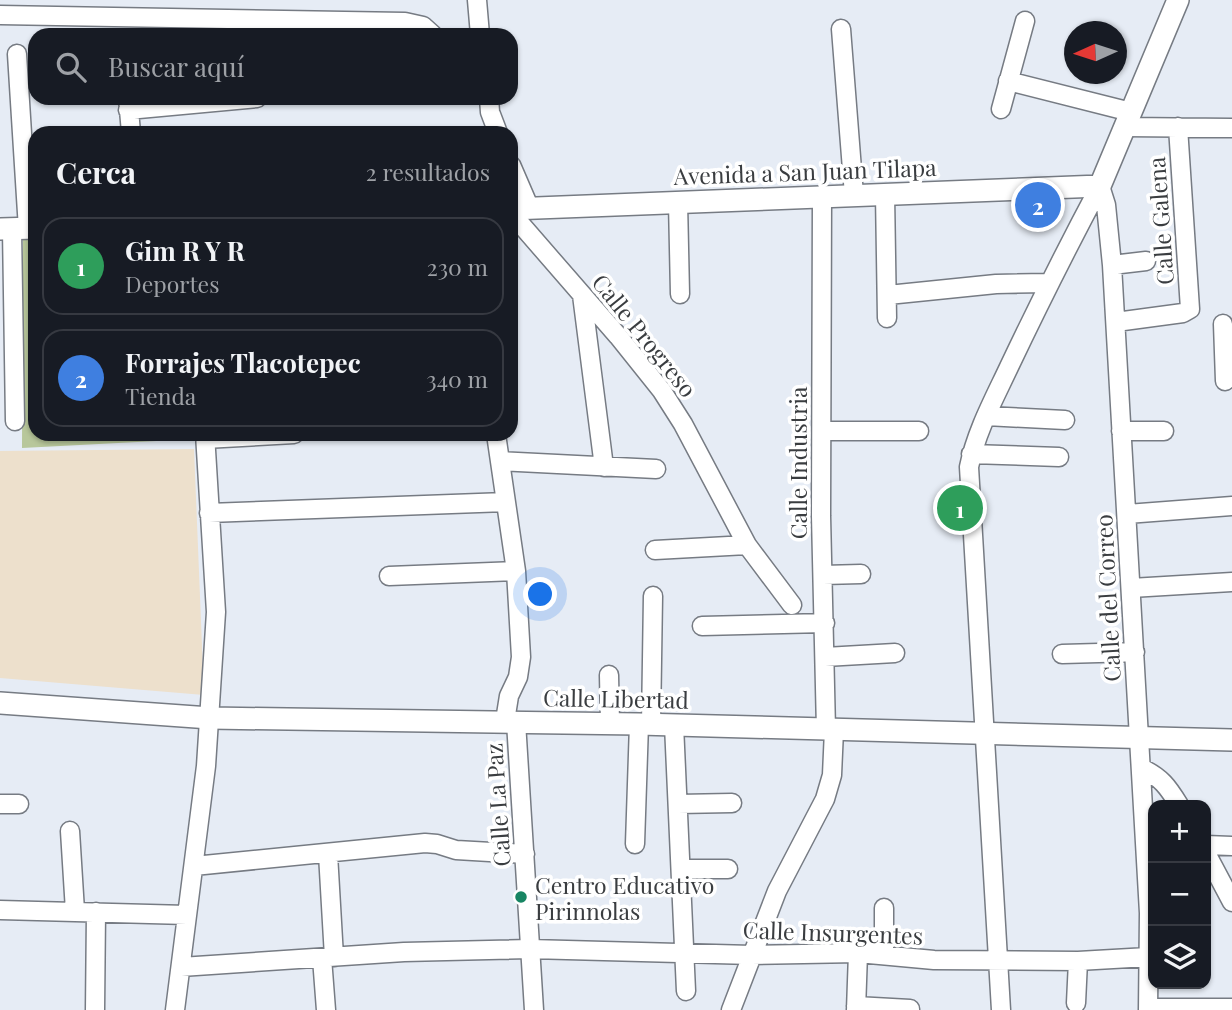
<!DOCTYPE html>
<html lang="es">
<meta charset="utf-8">
<style>
:root{--surface:#171b24;--page:#20242c;--text:#f1f3f6;--muted:#9ea1a6;--line:#363941;--accent:#0b8043}
body{margin:0;font-family:"Playfair Display",serif;background:var(--page);color:var(--text)}
.controls{position:absolute;right:21px;bottom:21px;display:grid;overflow:hidden;border-radius:14px;box-shadow:0 2px 5px #0004}
.controls button{width:63px;height:63px;display:grid;place-items:center;padding:0;border:0;border-bottom:2px solid var(--line);background:var(--surface);color:var(--text);font:35px sans-serif}
.compass{position:absolute;left:1064px;top:21px;width:63px;height:63px;border-radius:50%;background:var(--surface);box-shadow:0 2px 5px #0004;rotate:267deg}
.you{position:absolute;left:541px;top:595px;width:24px;height:24px;margin:-18px;border:5px solid #fff;border-radius:50%;background:#1a73e8;box-shadow:0 0 0 10px #1a73e833}
.badge{display:grid;place-items:center;width:46px;height:46px;border-radius:50%;background:var(--accent);color:#fff;font-size:23px;font-weight:700}
.pin{position:absolute;translate:-50% -50%;border:4px solid #fff;box-shadow:0 2px 7px #0006}
.list{margin:0;padding:0;list-style:none}
h2{display:flex;justify-content:space-between;align-items:center;height:91px;margin:0;padding:0 28px;font-size:30px}
h2 small{font-size:23px;font-weight:400;color:var(--muted)}
.list li{display:grid;grid-template-columns:46px 1fr auto;gap:21px;align-items:center;box-sizing:border-box;height:98px;margin:0 14px 14px;padding:0 14px;border:2px solid var(--line);border-radius:21px}
.list b{display:block;font-size:26px;white-space:nowrap}
.list p{margin:0;font-size:23px;white-space:nowrap;color:var(--muted)}
.list em{font-size:23px;font-style:normal;color:var(--muted)}
.icon{flex:none;width:38px;height:38px;fill:none;stroke:currentColor;stroke-width:2;stroke-linecap:round;stroke-linejoin:round}
.map{position:relative;flex:none;width:1232px;height:1010px;overflow:hidden}
.search{position:absolute;background:var(--surface);box-shadow:0 2px 5px #0004;left:28px;top:28px;width:490px;height:77px;display:flex;align-items:center;gap:18px;box-sizing:border-box;padding:0 24px;border-radius:21px;color:var(--muted);font-size:26px}
.panel{position:absolute;background:var(--surface);box-shadow:0 2px 5px #0004;left:28px;top:126px;width:490px;height:315px;border-radius:21px}
.map>svg:first-child{display:block}
</style>
<div class="map">
<svg width="1232" height="1010" viewBox="0 0 1232 1010">
<rect width="100%" height="100%" fill="#e6ecf5"/>
<path fill="#ede0cc" d="M 194,449 L 204,695 L 0,678 L 0,451 Z"/>
<path fill="#b8c79b" d="M 23,235 L 35,235 L 35,434 L 195,434 L 195,439 L 22,448 Z"/>
<g fill="none" stroke-linecap="round" stroke-linejoin="round">
<defs>
<path id="minor" d="M 477,0 L 480,35
M 0,15 L 405,22 L 423,26 L 433,35
M 841,29 L 854,195
M 17,54 L 28,229
M 1008,81 L 1131,112
M 128,98 L 131,133
M 489,98 L 490,112 L 498,133
M 1001,109 L 1025,21
M 128,110 L 257,98
M 1125,127 L 1232,128
M 511,165 L 530,209
M 1100,186 L 1106,205 L 1112,265 L 1149,913 L 1148,1010
M 885,194 L 887,318
M 822,197 L 821,516 L 826,730
M 678,202 L 680,294
M 511,213 L 618,336 L 662,391 L 683,424 L 747,545 L 792,605
M 12,229 L 15,421
M 1112,265 L 1146,261
M 582,295 L 604,467
M 888,295 L 996,284 L 1048,283
M 1116,322 L 1183,313 L 1190,309 L 1178,127
M 1223,324 L 1225,381
M 986,416 L 1065,420
M 822,431 L 919,431
M 1121,431 L 1164,431
M 496,434 L 516,571 L 521,657 L 518,677 L 509,696 L 505,721
M 205,439 L 294,434
M 971,454 L 1059,457
M 500,461 L 656,469
M 209,513 L 506,502
M 1127,514 L 1232,506
M 655,550 L 747,545
M 823,575 L 861,574
M 389,576 L 516,571
M 1131,588 L 1232,582
M 702,626 L 825,623
M 1062,654 L 1135,652
M 825,657 L 895,653
M 609,675 L 610,723
M 516,722 L 534,1010
M 651,724 L 653,596
M 674,725 L 686,991
M 1141,768 C 1161,777 1168,787 1179,805
M 0,804 L 19,804
M 678,804 L 732,803
M 70,831 L 75,911
M 635,844 L 639,724
M 1206,845 L 1232,846
M 1206,853 L 1232,902
M 328,854 L 334,957
M 194,866 L 425,843 L 437,844 L 456,850 L 525,854
M 681,869 L 728,869
M 884,908 L 884,954
M 0,910 L 187,915
M 322,958 L 326,1010
M 181,967 L 404,952 L 530,949 L 752,955 L 858,953 L 934,960 L 1078,961 L 1148,957
M 1076,1003 L 1078,961
M 856,1006 L 910,1009
M 1148,1008 L 1232,1008
M 95,1010 L 96,912
M 175,1010 L 206,766 L 216,612 L 205,434
M 731,1010 L 777,891 L 825,799 L 832,775 L 834,730
M 856,1010 L 858,953
M 1001,1010 L 969,467 C 976,432 994,399 1009,367 C 1038,306 1068,246 1100,186"/>
<path id="major" d="M 511,209 L 1100,186 L 1178,0
M 0,229 L 35,228
M 0,703 L 210,718 L 639,724 L 1232,740"/>
</defs>
<use href="#minor" stroke="#767b83" stroke-width="21"/>
<use href="#major" stroke="#767b83" stroke-width="24"/>
<use href="#minor" stroke="#fff" stroke-width="18"/>
<use href="#major" stroke="#fff" stroke-width="21"/>
</g>
<circle fill="#178563" stroke="#fff" stroke-width="2.5" cx="521" cy="897" r="7"/>
<g text-anchor="middle" dominant-baseline="central" stroke-width="7" stroke-linejoin="round" paint-order="stroke">
<g font-size="23" fill="#3a3d40" stroke="#fff">
<text transform="translate(805 171) rotate(-2)">Avenida a San Juan Tilapa</text>
<text transform="translate(1160 221) rotate(-94)">Calle Galena</text>
<text transform="translate(645 335) rotate(51)">Calle Progreso</text>
<text transform="translate(797 463) rotate(-90)">Calle Industria</text>
<text transform="translate(1107 598) rotate(-93)">Calle del Correo</text>
<text transform="translate(616 698) rotate(1)">Calle Libertad</text>
<text transform="translate(497 805) rotate(-94)">Calle La Paz</text>
<text transform="translate(833 932) rotate(2)">Calle Insurgentes</text>
</g>
<g font-size="23" fill="#3a3d40" stroke="#fff" text-anchor="start">
<text x="535" y="884">Centro Educativo<tspan x="535" dy="26">Pirinnolas</tspan></text>
</g>
</g>
</svg>
<div class="controls">
<button>+</button>
<button>−</button>
<button><svg class="icon" aria-label="layers" viewBox="0 0 24 24"><path d="M12 4l9 5-9 5-9-5zM3 14l9 5 9-5"/></svg></button>
</div>
<svg class="compass" viewBox="-18 -18 36 36"><path d="M0-13l5 13h-10z" fill="#e53935"/><path d="M0 13l5-13h-10z" fill="#9ea1a6"/></svg>
<div class="you"></div>
<div class="pin badge" style="left:960px;top:508px;background:#2e9e5b">1</div>
<div class="pin badge" style="left:1038px;top:205px;background:#3f7fe0">2</div>
<div class="search"><svg class="icon" aria-label="search" viewBox="0 0 24 24"><circle cx="10" cy="10" r="6"/><path d="M15 15l6 6"/></svg>Buscar aquí</div>
<section class="panel">
<h2>Cerca<small>2 resultados</small></h2>
<ul class="list">
<li><span class="badge" style="background:#2e9e5b">1</span><div><b>Gim R Y R</b><p>Deportes</p></div><em>230 m</em></li>
<li><span class="badge" style="background:#3f7fe0">2</span><div><b>Forrajes Tlacotepec</b><p>Tienda</p></div><em>340 m</em></li>
</ul>
</section>
</div>
